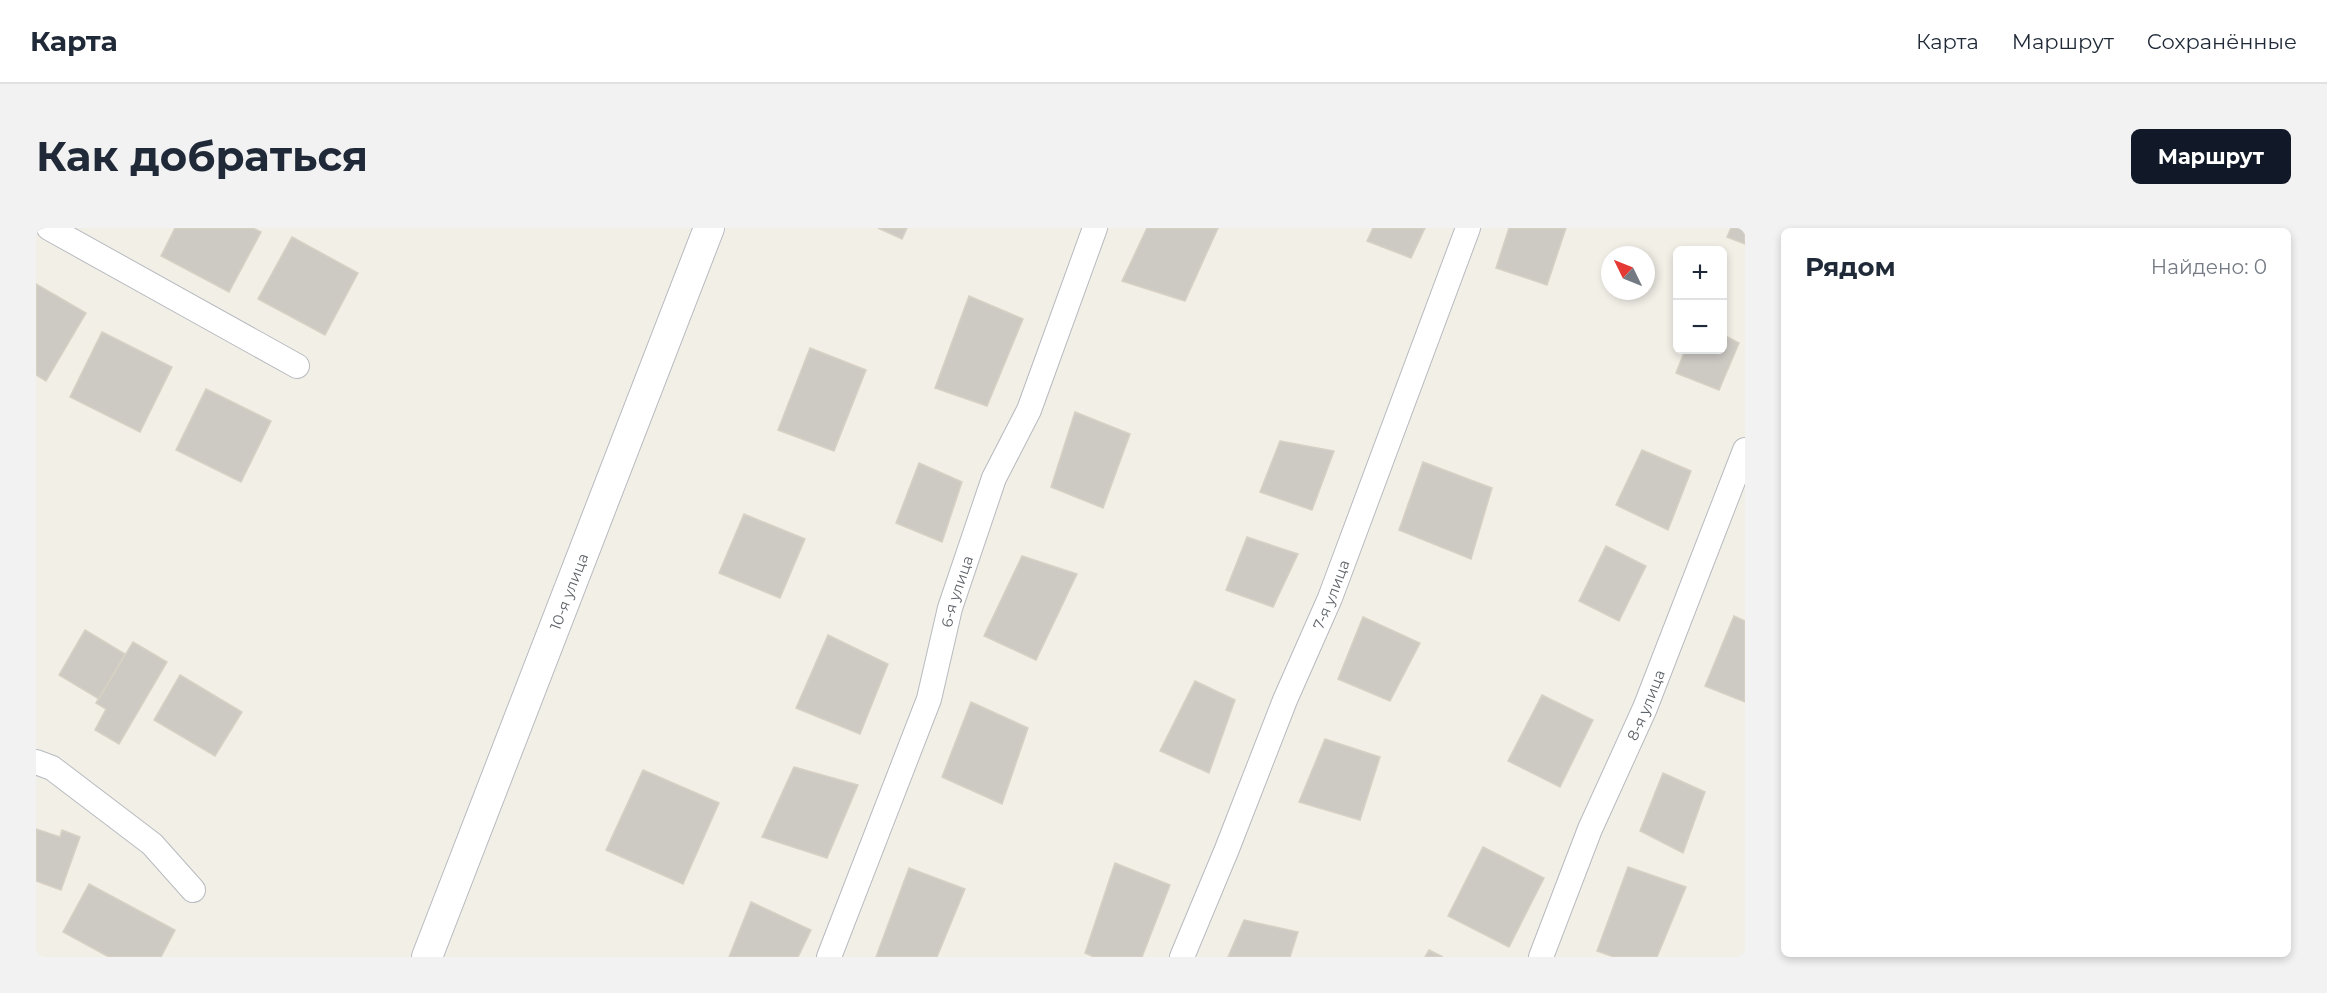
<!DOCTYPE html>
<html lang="ru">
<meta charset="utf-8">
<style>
:root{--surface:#fff;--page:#f2f2f3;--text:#1f2937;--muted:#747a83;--line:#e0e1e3;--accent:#111827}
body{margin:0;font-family:Montserrat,sans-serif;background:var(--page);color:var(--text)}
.controls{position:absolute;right:18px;top:18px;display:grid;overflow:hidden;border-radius:9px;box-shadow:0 3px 9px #0003}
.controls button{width:54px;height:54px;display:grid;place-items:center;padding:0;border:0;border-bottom:2px solid var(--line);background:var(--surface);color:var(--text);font:30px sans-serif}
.compass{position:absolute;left:1565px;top:18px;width:54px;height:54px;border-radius:50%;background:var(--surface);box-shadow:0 3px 9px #0003;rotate:313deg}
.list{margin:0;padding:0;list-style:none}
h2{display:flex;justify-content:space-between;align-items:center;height:78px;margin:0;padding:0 24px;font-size:26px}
h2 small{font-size:20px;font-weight:400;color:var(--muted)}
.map{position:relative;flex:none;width:1709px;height:729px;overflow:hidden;border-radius:9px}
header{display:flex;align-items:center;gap:36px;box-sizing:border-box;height:84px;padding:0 30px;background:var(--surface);border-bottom:2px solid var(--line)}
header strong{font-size:28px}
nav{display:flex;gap:33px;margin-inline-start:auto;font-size:21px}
.intro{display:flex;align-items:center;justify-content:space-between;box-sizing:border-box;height:144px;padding:0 36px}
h1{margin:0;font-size:42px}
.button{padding:15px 27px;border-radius:9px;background:var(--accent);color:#fff;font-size:21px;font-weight:700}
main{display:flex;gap:36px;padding:0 36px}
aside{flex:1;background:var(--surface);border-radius:9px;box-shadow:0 3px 9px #0003}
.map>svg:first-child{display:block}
</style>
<header>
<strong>Карта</strong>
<nav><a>Карта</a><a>Маршрут</a><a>Сохранённые</a></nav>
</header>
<div class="intro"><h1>Как добраться</h1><a class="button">Маршрут</a></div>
<main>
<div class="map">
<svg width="1709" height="729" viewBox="0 0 1709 729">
<rect width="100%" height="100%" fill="#f2efe7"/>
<path fill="#cdcac4" stroke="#d7d1c4" stroke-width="1.5" d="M 139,0 L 217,0 L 225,4 L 193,64 L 125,28 Z
M 842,0 L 871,0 L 866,11 Z
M 1111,0 L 1182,0 L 1149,73 L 1086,53 Z
M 1337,0 L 1389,0 L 1375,30 L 1331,13 Z
M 1473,0 L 1530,0 L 1511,57 L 1460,40 Z
M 1695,0 L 1709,0 L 1709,16 L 1691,9 Z
M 256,9 L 322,45 L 289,107 L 222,71 Z
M 0,56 L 50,85 L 10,153 L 0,147 Z
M 933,68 L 987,91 L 951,178 L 899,160 Z
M 66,104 L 136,139 L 104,204 L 34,169 Z
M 1686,106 L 1703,115 L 1683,162 L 1640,145 L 1649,122 L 1686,122 Z
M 774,120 L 830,142 L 798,223 L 742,202 Z
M 170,161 L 235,193 L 205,254 L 140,222 Z
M 1039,184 L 1094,206 L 1067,280 L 1015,259 Z
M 1244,213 L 1298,223 L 1276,282 L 1224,264 Z
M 1606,222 L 1655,243 L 1632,302 L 1580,277 Z
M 1387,234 L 1456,260 L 1435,331 L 1363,302 Z
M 883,235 L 926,254 L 906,314 L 860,295 Z
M 708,286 L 769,311 L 744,370 L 683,345 Z
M 1211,309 L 1262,326 L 1237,379 L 1190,362 Z
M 1570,318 L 1610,338 L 1583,393 L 1543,373 Z
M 986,328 L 1041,346 L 1000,432 L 948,408 Z
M 1698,388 L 1709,393 L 1709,474 L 1669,458 Z
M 1327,389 L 1384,415 L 1354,473 L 1302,451 Z
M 49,402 L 89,426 L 63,471 L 23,447 Z
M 792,407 L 852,436 L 824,506 L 760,480 Z
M 97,414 L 131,434 L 83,516 L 59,502 L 70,481 L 60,475 Z
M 144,447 L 206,484 L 179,528 L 118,492 Z
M 1159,453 L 1199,472 L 1173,545 L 1124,523 Z
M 1506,467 L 1557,492 L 1524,559 L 1472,533 Z
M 935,474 L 992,500 L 966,576 L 906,549 Z
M 1289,511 L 1344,529 L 1324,592 L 1263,574 Z
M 758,539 L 822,557 L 791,630 L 726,609 Z
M 607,542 L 683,575 L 647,656 L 570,622 Z
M 1627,545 L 1669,564 L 1647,625 L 1604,603 Z
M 0,601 L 24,609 L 26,602 L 44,609 L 25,662 L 0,653 Z
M 1447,619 L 1508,650 L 1473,719 L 1412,688 Z
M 1079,635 L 1134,657 L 1106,729 L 1058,729 L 1049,725 Z
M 1592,639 L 1650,659 L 1621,729 L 1578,729 L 1561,723 Z
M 873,640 L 929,661 L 901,729 L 840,729 Z
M 53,656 L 139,702 L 125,729 L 73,729 L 27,704 Z
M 715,674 L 775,702 L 762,729 L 693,729 Z
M 1208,692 L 1262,704 L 1254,729 L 1192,729 Z
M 1393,722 L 1407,729 L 1389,729 Z"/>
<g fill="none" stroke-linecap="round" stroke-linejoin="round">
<defs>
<g id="minor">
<path d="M 13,0 L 261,138"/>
<path d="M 0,534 L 16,540 L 116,616 L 157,662"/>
<path id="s1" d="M 793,729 L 893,471 L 914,380 L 958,250 L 993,182 L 1059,0"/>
<path id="s2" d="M 1146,729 L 1191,621 L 1249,472 L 1294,370 L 1432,0"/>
<path id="s3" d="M 1505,729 L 1554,601 L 1609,480 L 1709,222"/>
</g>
<g id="tertiary">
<path id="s4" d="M 391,729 L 673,0"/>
</g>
</defs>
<use href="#minor" stroke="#b7babf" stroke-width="26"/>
<use href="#tertiary" stroke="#b7babf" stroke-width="32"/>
<use href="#minor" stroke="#fff" stroke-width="24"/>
<use href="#tertiary" stroke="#fff" stroke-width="30"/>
</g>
<g text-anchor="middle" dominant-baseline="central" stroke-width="5" stroke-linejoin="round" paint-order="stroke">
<g font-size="15" fill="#5e6369" stroke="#fff">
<text stroke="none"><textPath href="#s1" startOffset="388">6-я улица</textPath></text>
<text stroke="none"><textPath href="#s4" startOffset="392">10-я улица</textPath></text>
<text stroke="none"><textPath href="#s2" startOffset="392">7-я улица</textPath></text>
<text stroke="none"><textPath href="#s3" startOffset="273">8-я улица</textPath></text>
</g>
</g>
</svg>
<div class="controls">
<button>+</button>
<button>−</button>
</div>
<svg class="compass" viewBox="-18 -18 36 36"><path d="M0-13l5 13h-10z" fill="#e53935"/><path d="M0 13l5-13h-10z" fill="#747a83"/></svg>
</div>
<aside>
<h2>Рядом<small>Найдено: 0</small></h2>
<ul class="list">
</ul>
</aside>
</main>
